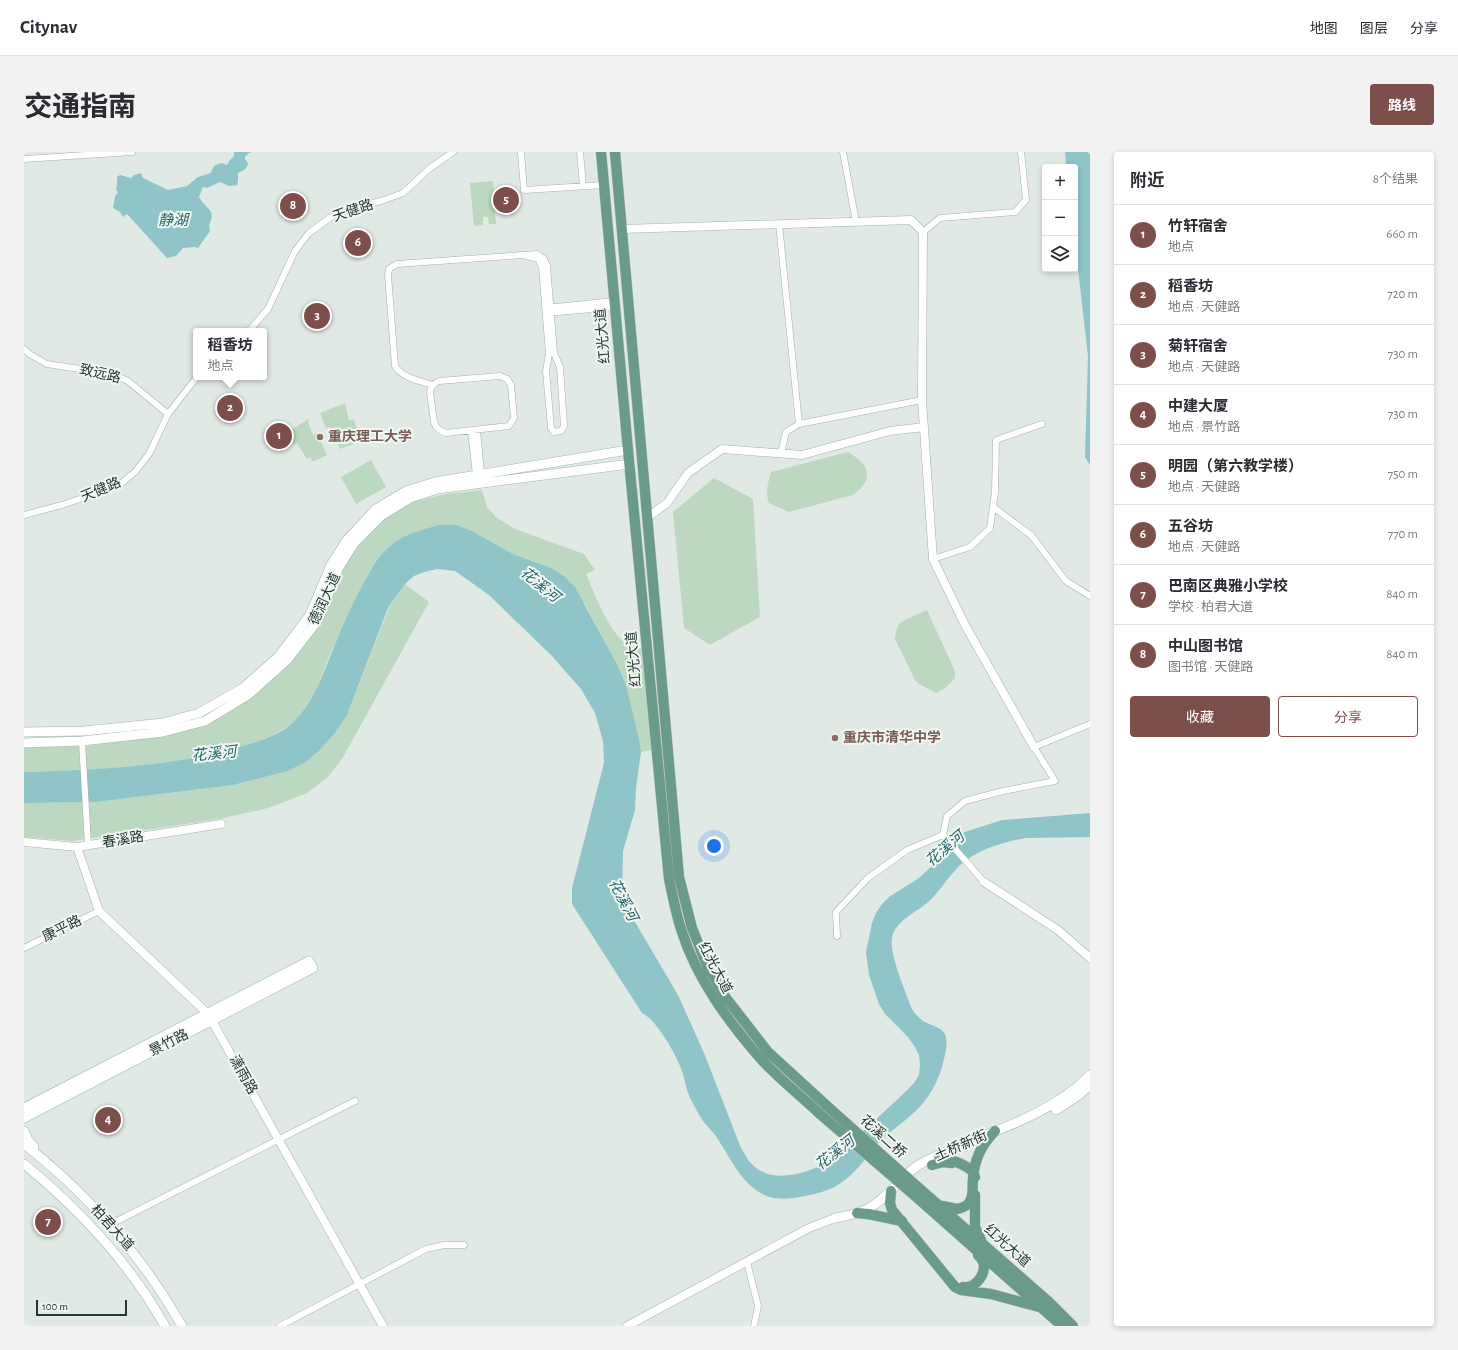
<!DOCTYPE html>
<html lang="zh">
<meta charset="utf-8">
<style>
:root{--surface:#fff;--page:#f2f2f3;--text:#2b2b33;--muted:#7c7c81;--line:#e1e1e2;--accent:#7d4f4a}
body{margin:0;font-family:"Alegreya Sans","Noto Sans SC",sans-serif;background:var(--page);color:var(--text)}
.controls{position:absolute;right:12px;top:12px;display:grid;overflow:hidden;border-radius:4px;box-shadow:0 2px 6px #0003}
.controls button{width:36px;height:36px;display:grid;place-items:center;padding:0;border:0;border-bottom:1px solid var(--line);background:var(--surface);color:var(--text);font:20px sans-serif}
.scale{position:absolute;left:12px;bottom:10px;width:91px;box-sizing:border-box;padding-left:4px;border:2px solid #233830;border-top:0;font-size:11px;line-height:14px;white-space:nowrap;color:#233830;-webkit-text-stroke:3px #f1f6f3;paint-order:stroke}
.you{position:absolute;left:690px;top:694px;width:14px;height:14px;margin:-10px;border:3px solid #fff;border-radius:50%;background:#1a73e8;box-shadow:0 0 0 6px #1a73e833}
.badge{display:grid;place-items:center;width:26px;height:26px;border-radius:50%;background:var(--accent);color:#fff;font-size:13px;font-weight:700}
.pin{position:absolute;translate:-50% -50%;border:2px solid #fff;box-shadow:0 1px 4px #0006}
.popup{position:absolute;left:169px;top:176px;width:74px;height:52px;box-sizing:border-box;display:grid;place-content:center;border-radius:4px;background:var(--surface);filter:drop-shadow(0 1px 3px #0005);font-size:13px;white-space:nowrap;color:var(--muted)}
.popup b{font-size:15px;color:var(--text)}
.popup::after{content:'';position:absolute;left:50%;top:100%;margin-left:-8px;border:8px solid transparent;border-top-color:var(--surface)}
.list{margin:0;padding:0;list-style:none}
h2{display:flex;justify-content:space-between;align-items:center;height:52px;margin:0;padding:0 16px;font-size:17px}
h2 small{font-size:13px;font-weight:400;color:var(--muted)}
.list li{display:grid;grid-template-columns:26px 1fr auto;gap:12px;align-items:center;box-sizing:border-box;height:60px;padding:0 16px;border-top:1px solid var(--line)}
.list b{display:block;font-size:15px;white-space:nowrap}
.list p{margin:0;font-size:13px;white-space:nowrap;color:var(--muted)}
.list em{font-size:13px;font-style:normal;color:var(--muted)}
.actions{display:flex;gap:8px;padding:12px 16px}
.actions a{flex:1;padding:9px 0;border:1px solid var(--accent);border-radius:4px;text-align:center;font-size:14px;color:var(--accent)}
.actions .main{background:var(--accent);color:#fff}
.icon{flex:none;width:22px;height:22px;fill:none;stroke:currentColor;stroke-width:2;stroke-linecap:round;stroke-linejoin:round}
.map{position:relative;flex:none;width:1066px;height:1174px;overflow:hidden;border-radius:4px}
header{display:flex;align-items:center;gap:24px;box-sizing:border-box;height:56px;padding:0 20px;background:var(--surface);border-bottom:1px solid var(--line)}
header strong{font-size:19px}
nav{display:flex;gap:22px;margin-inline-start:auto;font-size:14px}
.intro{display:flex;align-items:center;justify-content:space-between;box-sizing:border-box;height:96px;padding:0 24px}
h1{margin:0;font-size:28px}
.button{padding:10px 18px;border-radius:4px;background:var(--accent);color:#fff;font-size:14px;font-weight:700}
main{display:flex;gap:24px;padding:0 24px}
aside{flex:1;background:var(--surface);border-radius:4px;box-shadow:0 2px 6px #0003}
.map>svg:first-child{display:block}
</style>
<header>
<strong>Citynav</strong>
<nav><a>地图</a><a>图层</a><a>分享</a></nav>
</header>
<div class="intro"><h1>交通指南</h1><a class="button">路线</a></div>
<main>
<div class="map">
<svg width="1066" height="1174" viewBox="0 0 1066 1174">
<rect width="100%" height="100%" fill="#e1e9e5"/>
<path fill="#bcd8c1" d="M 469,29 L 472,72 L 465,72 L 464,65 L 459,65 L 459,73 L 450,74 L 446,31 Z
M 321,251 L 325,268 L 330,267 L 336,290 L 316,297 L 306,275 L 302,276 L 296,261 Z
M 285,267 L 285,269 L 284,270 L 289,283 L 293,281 L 303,303 L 289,310 L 286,305 L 283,307 L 273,291 L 270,293 L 262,281 Z
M 824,300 C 846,313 851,326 829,343 L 765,360 L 745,351 C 741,340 744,331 747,320 Z
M 347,308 L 362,335 L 332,352 L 317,325 Z
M 690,326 L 729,347 L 736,465 L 686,493 L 660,476 L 649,360 Z
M 458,338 L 463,355 L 472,365 L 491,377 L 560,402 L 571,418 L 562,422 C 570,441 584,477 600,490 C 605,493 613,495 618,497 L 628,598 L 617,600 L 615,586 L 602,533 L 593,512 L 561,452 L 527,416 L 489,402 L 448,379 L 433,373 L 414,373 L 393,379 L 374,388 L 363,397 C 345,430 325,463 308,498 C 298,519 293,545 277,563 C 229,615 69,618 0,620 L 0,595 L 62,594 L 140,583 L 182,571 L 266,511 L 318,418 L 334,394 L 360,366 L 388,350 L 421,342 Z
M 381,432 L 405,450 L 318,607 L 303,626 L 283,641 L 244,656 L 195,667 L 49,689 L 0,685 L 0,651 L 72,650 L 209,633 L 264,619 L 282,610 L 297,597 L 311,581 L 323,563 L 365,456 Z
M 903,458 L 931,519 L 931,526 L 920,537 L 912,541 L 895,532 L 891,528 L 871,487 L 872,480 L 875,472 L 881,468 Z"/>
<path fill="#8fc4c8" d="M 210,0 L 228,0 L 225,1 L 221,5 L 221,7 L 224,11 C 223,17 220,18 214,21 L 214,29 L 213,33 L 205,34 L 196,30 L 183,36 L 179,35 L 175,45 C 182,58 193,57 185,73 L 186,79 L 174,96 L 171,95 L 159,96 L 152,104 L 143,106 L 103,62 L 99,65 L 96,60 L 89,56 L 91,44 L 94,40 L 92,38 L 93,32 L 93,25 L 96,23 L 107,26 L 110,23 L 117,21 L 119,26 L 144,38 L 163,34 L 174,25 L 187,21 C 189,14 191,12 199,11 L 202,13 L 204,12 L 205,9 L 210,4 Z
M 1041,0 L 1066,0 L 1066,313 L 1061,305 L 1064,204 L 1051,91 L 1051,15 L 1042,15 Z
M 414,373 L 433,373 L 448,379 L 489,402 L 527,416 L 541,425 L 551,435 L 593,512 L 602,533 L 615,586 L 617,600 L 612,636 L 611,658 L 599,699 L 598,748 L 654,843 L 680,901 L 717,996 C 720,1000 722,1005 725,1009 C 746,1035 782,1021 807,1009 L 876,945 L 890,931 L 895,923 L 896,913 L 895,903 L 891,895 L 884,885 L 861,862 L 855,852 L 845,823 L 842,800 L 848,771 L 852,761 L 858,752 L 865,745 L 895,726 L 907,715 L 931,685 L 938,681 L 978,668 L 1066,661 L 1066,685 L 1002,686 C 979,690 952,698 935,714 C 923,726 915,741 903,751 C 891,761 872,769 868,785 C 865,802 881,838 887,855 C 890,861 894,865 899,869 C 907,874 921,875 922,886 C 924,895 920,906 918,915 C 905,955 886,963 857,988 C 850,995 844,1004 838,1011 C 819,1034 805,1040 776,1045 C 766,1047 753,1048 743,1044 C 717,1034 706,1004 691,983 C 687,978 683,974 679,969 C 674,962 670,953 666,946 C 662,937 661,928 658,919 C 653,904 633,868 618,861 L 548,752 L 548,736 L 580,611 L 579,589 L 571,561 L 557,537 L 527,503 L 465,443 L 431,419 L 413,417 L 400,420 L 390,424 L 381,432 L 364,456 L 323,563 L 311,581 L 297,597 L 282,610 L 264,619 L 209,633 L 72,650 L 0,651 L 0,620 C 72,618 150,615 219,594 C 233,590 248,585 261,577 C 283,561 292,539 302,515 C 314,485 326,455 342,427 C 348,416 354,405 363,397 C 377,383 396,378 414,373 Z"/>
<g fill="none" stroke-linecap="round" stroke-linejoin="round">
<defs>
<path id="minor" d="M 497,0 L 500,38 L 580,33
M 556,0 L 559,34
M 819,0 L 832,70
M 0,7 L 108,0
M 755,72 L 775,272 L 898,248
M 899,80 L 916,66 L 991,60 L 1002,48 L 997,0
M 513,102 L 520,107 L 523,114 L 530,201 L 536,215 L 540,274 L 537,279 L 530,280 L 527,276 L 522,219 L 525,202 L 518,115 L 514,107 L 499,103 Z
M 522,156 L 590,149
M 523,161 L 591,155
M 225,179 L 244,157 L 271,99 L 285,81 L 307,65 L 326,57 L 357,49 L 379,41 L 406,16 L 429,0
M 0,197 L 7,203 L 23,212 L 88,222 L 104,229 L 144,262
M 476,224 L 483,227 L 487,233 L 490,266 L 485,274 L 422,281 C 415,279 412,276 410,270 L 406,240 C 407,234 410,231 415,229 Z
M 409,233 C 396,229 378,226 371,214 L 364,123 L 365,117 L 373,112 L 499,103
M 453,278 L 457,322
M 447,279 L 452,323
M 757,301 L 762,280 L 775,272
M 969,355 L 1007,383 L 1042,429 L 1066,444
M 0,363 L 38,353 L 94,334 L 111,320 L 125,302 L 144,262 L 173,225
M 909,407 L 946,395 L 966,376 L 971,340 L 972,288 L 1018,272
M 58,589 L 64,693
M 919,683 L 960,730
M 813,784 L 812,760 L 844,726 L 883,698 L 919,683 L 923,664 L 941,649 L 979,639 L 1031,629 L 1010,595 L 1066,572
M 0,796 L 75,759
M 87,1072 L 331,949
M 723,1110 L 734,1154 L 730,1174
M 256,1174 L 402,1097 L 420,1093 L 440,1093"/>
<path id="tertiary" d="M 599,77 L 887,68 L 899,80 L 898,248 L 909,407 L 941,473 L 1010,595
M 624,365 L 643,351 L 664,321 L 698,297 L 778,303 L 866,279 L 900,275
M 0,690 L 53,695 L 197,672
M 53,695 L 75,759 L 183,861 L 188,869 L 359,1174
M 960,730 L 1034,778 L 1066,806
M 603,1174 L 785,1076 L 811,1066"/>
<path id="secondary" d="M 0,580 L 60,579 L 139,571 L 175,561 L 219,536 L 255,504 L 286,463 L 307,413 L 323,388 L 352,357 L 382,339 L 411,330 L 604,298
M 0,591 L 58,589 L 139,580 L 181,569 L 224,543 L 263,508 L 294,468 L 314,417 L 330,391 L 357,364 L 386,346 L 413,337 L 606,312
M 0,956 L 285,809 L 289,816 L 0,966
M 1032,958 L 1055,943 L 1066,933
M 0,979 L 4,988 L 10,995
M 0,992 C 65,1043 117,1102 158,1174
M 0,1012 C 55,1057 106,1112 141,1174
M 811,1066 C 822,1064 835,1062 845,1056 C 866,1045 878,1022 898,1011 C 954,981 1020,970 1066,923"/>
<path id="primary" d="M 577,0 L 604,298 L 645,727 C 649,745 652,763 658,780 C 673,827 704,869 736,906 C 754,926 776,943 796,962
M 591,0 L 655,725 L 668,776 L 684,816 L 702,846 L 744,900 L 803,954
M 915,1004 C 925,1008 949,1013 951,1025
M 908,1013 L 919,1010 L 928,1011
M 896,1037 L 1025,1150 L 1049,1174
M 867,1039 L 866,1051 L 868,1058 L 931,1135 L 937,1138 L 967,1142 L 1019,1156
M 890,1043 L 1038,1174
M 951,1043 L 951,1075 L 957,1088
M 918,1054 L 933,1057 C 938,1056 944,1054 946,1049 C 950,1043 948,1034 949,1027 C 950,1008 958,992 971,979
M 833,1061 L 844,1062 L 878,1069
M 939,1135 C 950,1137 960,1125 960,1114 C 960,1110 957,1106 954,1103"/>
</defs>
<use href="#minor" stroke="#a4b0ab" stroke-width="7"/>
<use href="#tertiary" stroke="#a4b0ab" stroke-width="9"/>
<use href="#secondary" stroke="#a1b4ab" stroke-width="10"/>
<use href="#primary" stroke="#bdc3c1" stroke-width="11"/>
<use href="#minor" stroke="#fff" stroke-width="6"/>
<use href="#tertiary" stroke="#fff" stroke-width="8"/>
<use href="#secondary" stroke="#fff" stroke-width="9"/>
<use href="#primary" stroke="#6a9a8a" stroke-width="10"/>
<defs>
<path id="primary-bridge" d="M 803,954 L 896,1037
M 796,962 L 890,1043"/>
</defs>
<use href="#primary-bridge" stroke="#bdc3c1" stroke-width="11" stroke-linecap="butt"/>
<use href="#primary-bridge" stroke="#6a9a8a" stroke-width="10"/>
</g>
<g fill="#8d6e63" stroke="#f1f6f3" stroke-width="1.5">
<circle cx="296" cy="285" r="4"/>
<circle cx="811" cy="586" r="4"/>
</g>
<g text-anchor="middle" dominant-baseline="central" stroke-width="4" stroke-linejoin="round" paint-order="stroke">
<g font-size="14" fill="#233830" stroke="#f1f6f3">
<text transform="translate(329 59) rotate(-19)">天健路</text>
<text transform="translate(579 184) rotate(-95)">红光大道</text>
<text transform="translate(76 222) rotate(13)">致远路</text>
<text transform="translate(77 338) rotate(-23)">天健路</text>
<text transform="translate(301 447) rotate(-65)">德润大道</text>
<text transform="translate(610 507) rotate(-95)">红光大道</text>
<text transform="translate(99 688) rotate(-9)">春溪路</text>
<text transform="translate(38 777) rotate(-26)">康平路</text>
<text transform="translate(691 816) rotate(62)">红光大道</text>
<text transform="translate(145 891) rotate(-27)">景竹路</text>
<text transform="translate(219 923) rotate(61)">潇雨路</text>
<text transform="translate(859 985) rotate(42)">花溪二桥</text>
<text transform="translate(937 994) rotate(-24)">土桥新街</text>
<text transform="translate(88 1076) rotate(48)">柏君大道</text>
<text transform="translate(983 1094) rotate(42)">红光大道</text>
</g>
<g font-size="14" font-weight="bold" fill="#785e54" stroke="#f1f6f3" text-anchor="start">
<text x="304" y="285">重庆理工大学</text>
<text x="819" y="586">重庆市清华中学</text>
</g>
<g font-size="15" font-style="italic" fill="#25666c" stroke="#f1f6f3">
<text x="149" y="68">静湖</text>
<text transform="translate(516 433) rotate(39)">花溪河</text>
<text transform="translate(190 602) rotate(-6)">花溪河</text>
<text transform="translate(921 697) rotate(-40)">花溪河</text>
<text transform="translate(599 748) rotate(63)">花溪河</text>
<text transform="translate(811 1001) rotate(-38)">花溪河</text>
</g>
</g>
</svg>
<div class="controls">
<button>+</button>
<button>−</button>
<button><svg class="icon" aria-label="layers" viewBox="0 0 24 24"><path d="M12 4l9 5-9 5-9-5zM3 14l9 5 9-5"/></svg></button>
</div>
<div class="scale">100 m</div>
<div class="you"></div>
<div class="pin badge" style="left:255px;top:284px">1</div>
<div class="pin badge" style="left:206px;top:256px">2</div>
<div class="popup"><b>稻香坊</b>地点</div>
<div class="pin badge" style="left:293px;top:164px">3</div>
<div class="pin badge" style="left:84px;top:968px">4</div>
<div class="pin badge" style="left:482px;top:48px">5</div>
<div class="pin badge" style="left:334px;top:91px">6</div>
<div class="pin badge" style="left:24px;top:1070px">7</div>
<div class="pin badge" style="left:269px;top:54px">8</div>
</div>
<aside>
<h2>附近<small>8个结果</small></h2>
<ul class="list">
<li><span class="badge">1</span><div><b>竹轩宿舍</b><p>地点</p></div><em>660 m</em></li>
<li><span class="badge">2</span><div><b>稻香坊</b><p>地点 · 天健路</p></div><em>720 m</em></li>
<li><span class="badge">3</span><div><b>菊轩宿舍</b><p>地点 · 天健路</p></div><em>730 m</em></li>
<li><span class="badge">4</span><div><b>中建大厦</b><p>地点 · 景竹路</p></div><em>730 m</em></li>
<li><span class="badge">5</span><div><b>明园（第六教学楼）</b><p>地点 · 天健路</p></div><em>750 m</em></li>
<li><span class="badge">6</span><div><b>五谷坊</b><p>地点 · 天健路</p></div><em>770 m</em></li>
<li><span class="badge">7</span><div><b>巴南区典雅小学校</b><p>学校 · 柏君大道</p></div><em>840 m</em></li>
<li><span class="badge">8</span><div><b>中山图书馆</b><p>图书馆 · 天健路</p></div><em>840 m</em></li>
</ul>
<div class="actions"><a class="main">收藏</a><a>分享</a></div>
</aside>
</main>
